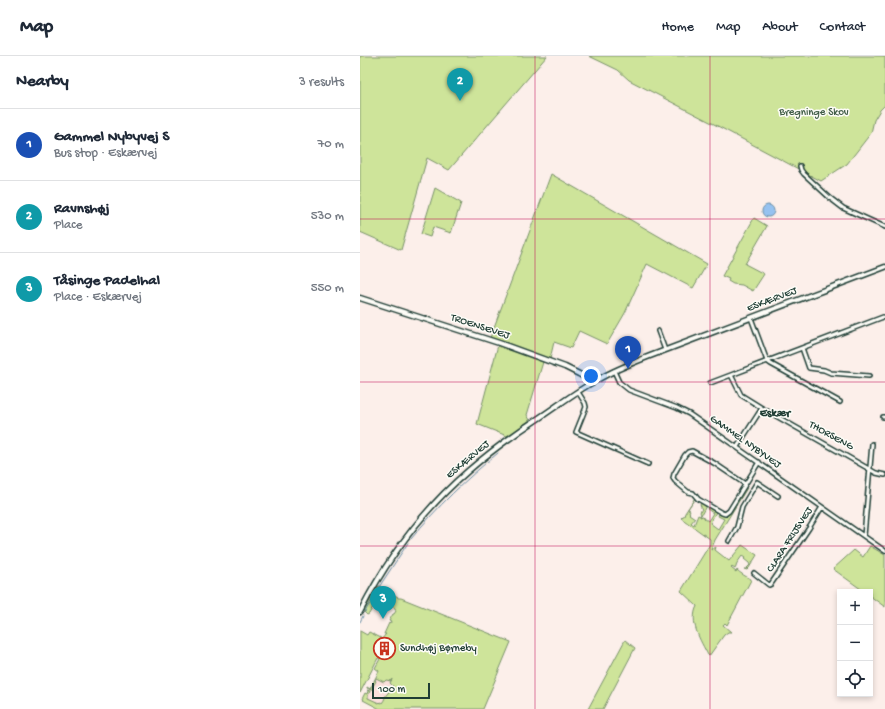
<!DOCTYPE html>
<meta charset="utf-8">
<style>
:root{--surface:#fff;--page:#f2f2f3;--text:#1f2937;--muted:#747a83;--line:#e0e1e3;--accent:#0f766e}
body{margin:0;font-family:"Gochi Hand",sans-serif;background:var(--page);color:var(--text)}
.controls{position:absolute;right:12px;bottom:12px;display:grid;overflow:hidden;border-radius:0px;box-shadow:0 2px 6px #0003}
.controls button{width:36px;height:36px;display:grid;place-items:center;padding:0;border:0;border-bottom:1px solid var(--line);background:var(--surface);color:var(--text);font:20px sans-serif}
.scale{position:absolute;left:12px;bottom:10px;width:58px;box-sizing:border-box;padding-left:4px;border:2px solid #1f3d34;border-top:0;font-size:11px;line-height:14px;white-space:nowrap;color:#1f3d34;-webkit-text-stroke:3px #fdfcf7;paint-order:stroke}
.you{position:absolute;left:231px;top:320px;width:14px;height:14px;margin:-10px;border:3px solid #fff;border-radius:50%;background:#1a73e8;box-shadow:0 0 0 6px #1a73e833}
.badge{display:grid;place-items:center;width:26px;height:26px;border-radius:50%;background:var(--accent);color:#fff;font-size:13px;font-weight:700}
.pin{position:absolute;translate:-50% -33px;filter:drop-shadow(0 1px 2px #0008)}
.pin::after{content:'';position:absolute;top:21px;width:14px;height:12px;background:inherit;clip-path:polygon(0 0,100% 0,50% 100%)}
.list{margin:0;padding:0;list-style:none}
h2{display:flex;justify-content:space-between;align-items:center;height:52px;margin:0;padding:0 16px;font-size:17px}
h2 small{font-size:13px;font-weight:400;color:var(--muted)}
.list li{display:grid;grid-template-columns:26px 1fr auto;gap:12px;align-items:center;box-sizing:border-box;height:72px;padding:0 16px;border-top:1px solid var(--line)}
.list b{display:block;font-size:15px;white-space:nowrap}
.list p{margin:0;font-size:13px;white-space:nowrap;color:var(--muted)}
.list em{font-size:13px;font-style:normal;color:var(--muted)}
.icon{flex:none;width:22px;height:22px;fill:none;stroke:currentColor;stroke-width:2;stroke-linecap:round;stroke-linejoin:round}
.map{position:relative;flex:none;width:525px;height:653px;overflow:hidden}
header{display:flex;align-items:center;gap:24px;box-sizing:border-box;height:56px;padding:0 20px;background:var(--surface);border-bottom:1px solid var(--line)}
header strong{font-size:19px}
nav{display:flex;gap:22px;margin-inline-start:auto;font-size:14px}
main{display:flex}
aside{flex:1;background:var(--surface)}
.map>svg:first-child{display:block}
</style>
<header>
<strong>Map</strong>
<nav><a>Home</a><a>Map</a><a>About</a><a>Contact</a></nav>
</header>
<main>
<aside>
<h2>Nearby<small>3 results</small></h2>
<ul class="list">
<li><span class="badge" style="background:#1a4fb4">1</span><div><b>Gammel Nybyvej S</b><p>Bus stop · Eskærvej</p></div><em>70 m</em></li>
<li><span class="badge" style="background:#0f9aa8">2</span><div><b>Ravnshøj</b><p>Place</p></div><em>530 m</em></li>
<li><span class="badge" style="background:#0f9aa8">3</span><div><b>Tåsinge Padelhal</b><p>Place · Eskærvej</p></div><em>550 m</em></li>
</ul>
</aside>
<div class="map">
<svg width="525" height="653" viewBox="0 0 525 653">
<rect width="100%" height="100%" fill="#fcefea"/>
<filter id="ink" filterUnits="userSpaceOnUse"><feTurbulence type="fractalNoise" baseFrequency=".025" numOctaves="2"/><feDisplacementMap in="SourceGraphic" scale="8" xChannelSelector="R" yChannelSelector="G"/><feConvolveMatrix kernelMatrix="1 2 1 2 8 2 1 2 1" color-interpolation-filters="sRGB"/></filter>
<g filter="url(#ink)">
<path fill="#fadfdb" d="M 22,612 L 47,624 L 25,653 L 5,644 Z"/>
<path fill="#cee49a" stroke="#769067" d="M 0,0 L 187,0 L 89,114 L 67,102 L 41,194 L 0,176 Z
M 229,0 L 525,0 L 525,49 L 520,54 L 514,64 L 511,77 L 487,108 L 461,125 L 352,67 L 269,24 L 258,14 Z
M 191,118 L 347,208 L 333,232 L 287,208 L 265,257 L 247,288 L 219,275 L 211,292 L 194,286 L 190,303 L 130,282 Z
M 75,132 L 101,147 L 91,177 L 73,171 L 70,181 L 61,178 Z
M 394,162 L 407,170 L 385,208 L 404,218 L 393,235 L 382,229 L 373,228 L 368,225 L 369,223 L 362,220 Z
M 138,289 L 183,306 L 167,359 L 170,364 L 147,380 L 117,368 Z
M 385,432 L 387,432 L 355,484 L 351,494 L 356,491 L 355,494 L 369,505 L 382,489 L 397,499 L 389,512 L 387,514 L 384,513 L 386,513 L 390,509 L 389,507 L 384,503 L 385,502 L 382,500 L 377,507 L 376,511 L 375,513 L 372,511 L 371,512 L 376,516 L 377,514 C 380,517 386,521 391,523 L 391,524 L 367,569 L 365,567 L 363,569 L 371,576 L 368,576 L 364,579 L 349,600 L 348,599 C 340,584 329,566 337,550 L 321,535 L 350,488 L 350,483 L 321,462 L 323,460 L 324,460 L 325,457 L 335,442 L 328,453 L 330,454 L 329,456 L 330,457 L 329,458 L 335,462 L 331,467 L 334,469 L 338,459 L 340,460 L 341,458 L 340,456 L 342,453 L 341,452 L 341,450 L 340,449 L 341,447 L 346,450 L 340,461 L 343,460 L 344,461 L 344,462 L 348,465 L 353,457 L 347,453 L 349,451 L 356,456 L 350,467 L 358,473 L 364,463 L 358,460 L 359,458 L 363,460 L 368,459 Z
M 510,490 L 525,499 L 525,551 L 510,540 L 510,536 L 505,536 L 473,513 L 494,494 L 503,501 Z
M 19,530 L 21,531 L 24,534 L 34,539 L 34,540 L 37,540 L 38,542 L 41,542 L 151,586 L 123,653 L 20,653 L 3,644 L 2,643 L 5,637 L 7,638 L 8,635 L 7,634 L 10,635 L 8,640 L 8,642 L 19,647 L 20,646 L 22,647 C 25,644 25,639 28,637 L 29,635 L 32,636 L 31,633 L 33,630 L 30,627 L 32,623 L 31,625 L 26,624 L 24,626 L 16,622 L 15,624 L 16,625 L 11,634 L 7,632 L 7,631 L 10,633 L 19,615 L 15,612 L 20,603 L 18,602 L 0,637 L 0,575 L 7,579 L 9,576 L 21,582 L 20,585 L 26,578 L 24,578 L 29,567 L 30,568 L 31,566 L 29,565 L 33,558 L 34,558 L 36,555 L 35,552 L 18,543 L 15,545 L 14,549 L 9,558 L 7,559 L 4,556 L 14,536 Z
M 265,584 L 275,592 L 243,653 L 228,653 Z"/>
<path fill="#96c2f0" stroke="#668da5" d="M402 155a6 6 0 1 1 12 0a6 6 0 1 1-12 0Z"/>
<g fill="none" stroke-linecap="round" stroke-linejoin="round">
<path stroke="#668da5" stroke-width="1" d="M 51,483 C 77,451 106,423 138,397
M 5,556 L 21,528 L 48,487
M 0,566 L 3,560"/>
<defs>
<path id="minor" d="M 440,110 L 441,114 L 444,118 L 470,142 L 483,152 L 525,171
M 391,262 L 407,305 L 411,308 L 480,346
M 298,275 L 305,294
M 261,288 L 269,308
M 442,292 L 449,312 L 464,314 L 471,317 L 509,320
M 254,315 L 259,326 L 269,334 L 317,352 L 329,358 L 525,495
M 371,319 L 523,261 L 525,262
M 350,327 L 371,319 L 381,339 L 402,352
M 218,336 L 225,347 L 226,351 L 216,376 L 288,408
M 523,361 L 525,361
M 377,391 L 402,352 L 516,417 L 525,419
M 385,428 L 354,407 L 332,395 L 328,396 L 325,399 L 314,418 L 313,422 L 315,425 L 328,436 L 333,437 L 338,443 L 362,457 L 365,458 L 369,455 L 399,406
M 504,480 L 512,388
M 369,485 L 377,471 L 382,451 L 397,426 L 418,440
M 394,517 L 409,529 L 411,528 L 449,472 L 462,451"/>
<path id="tertiary" d="M 0,242 L 139,287 L 205,311 L 219,318 L 224,321 L 229,328
M 0,556 C 27,503 63,454 108,415 C 131,395 156,377 182,360 C 200,348 218,334 237,324 C 254,314 272,307 290,300 L 525,211"/>
</defs>
<use href="#minor" stroke="#1f3d34" stroke-width="6"/>
<use href="#tertiary" stroke="#1f3d34" stroke-width="7"/>
<use href="#minor" stroke="#fdfcf7" stroke-width="3"/>
<use href="#tertiary" stroke="#fdfcf7" stroke-width="4"/>
</g>
</g>
<path fill="none" stroke="#c2185b" stroke-width="1" stroke-opacity="0.55" d="M 175,0 L 175,653M 350,0 L 350,653M 0,163 L 525,163M 0,326 L 525,326M 0,490 L 525,490"/>
<defs>
<symbol id="building-ring" viewBox="-11 -11 22 22"><circle r="9.5" fill="#fdfcf7" stroke="#c8321e" stroke-width="1.5"/><path d="M-4-6H4V6H1V3H-1V6H-4ZM-2.5-4.3h1.7v1.8h-1.7ZM.8-4.3h1.7v1.8H.8ZM-2.5-1h1.7V.8h-1.7ZM.8-1h1.7V.8H.8Z" fill="#c8321e"/></symbol>
</defs>
<g fill-rule="evenodd">
<use href="#building-ring" x="12" y="580" width="25" height="25"/>
</g>
<g text-anchor="middle" dominant-baseline="central" stroke-width="3" stroke-linejoin="round" paint-order="stroke">
<g font-size="11" fill="#425e48" stroke="#fdfcf7">
<text x="454" y="57">Bregninge Skov</text>
</g>
<g font-size="11" fill="#1f3d34" stroke="#fdfcf7">
<text transform="translate(412 244) rotate(-21)">ESKÆRVEJ</text>
<text transform="translate(120 271) rotate(18)">TROENSEVEJ</text>
<text transform="translate(471 380) rotate(29)">THORSENG</text>
<text transform="translate(385 386) rotate(35)">GAMMEL NYBYVEJ</text>
<text transform="translate(108 404) rotate(-40)">ESKÆRVEJ</text>
<text transform="translate(430 484) rotate(-57)">CLARA FRIJSVEJ</text>
</g>
<g font-size="11" fill="#1f3d34" stroke="#fdfcf7" text-anchor="start">
<text x="40" y="593">Sundhøj Børneby</text>
</g>
<g font-size="12" font-weight="bold" fill="#1f3d34" stroke="#fdfcf7">
<text x="415" y="358">Eskær</text>
</g>
</g>
</svg>
<div class="controls">
<button>+</button>
<button>−</button>
<button><svg class="icon" aria-label="locate" viewBox="0 0 24 24"><circle cx="12" cy="12" r="6"/><path d="M12 2v4M12 18v4M2 12h4M18 12h4"/></svg></button>
</div>
<div class="scale">100 m</div>
<div class="you"></div>
<div class="pin badge" style="left:268px;top:313px;background:#1a4fb4">1</div>
<div class="pin badge" style="left:100px;top:45px;background:#0f9aa8">2</div>
<div class="pin badge" style="left:23px;top:563px;background:#0f9aa8">3</div>
</div>
</main>
